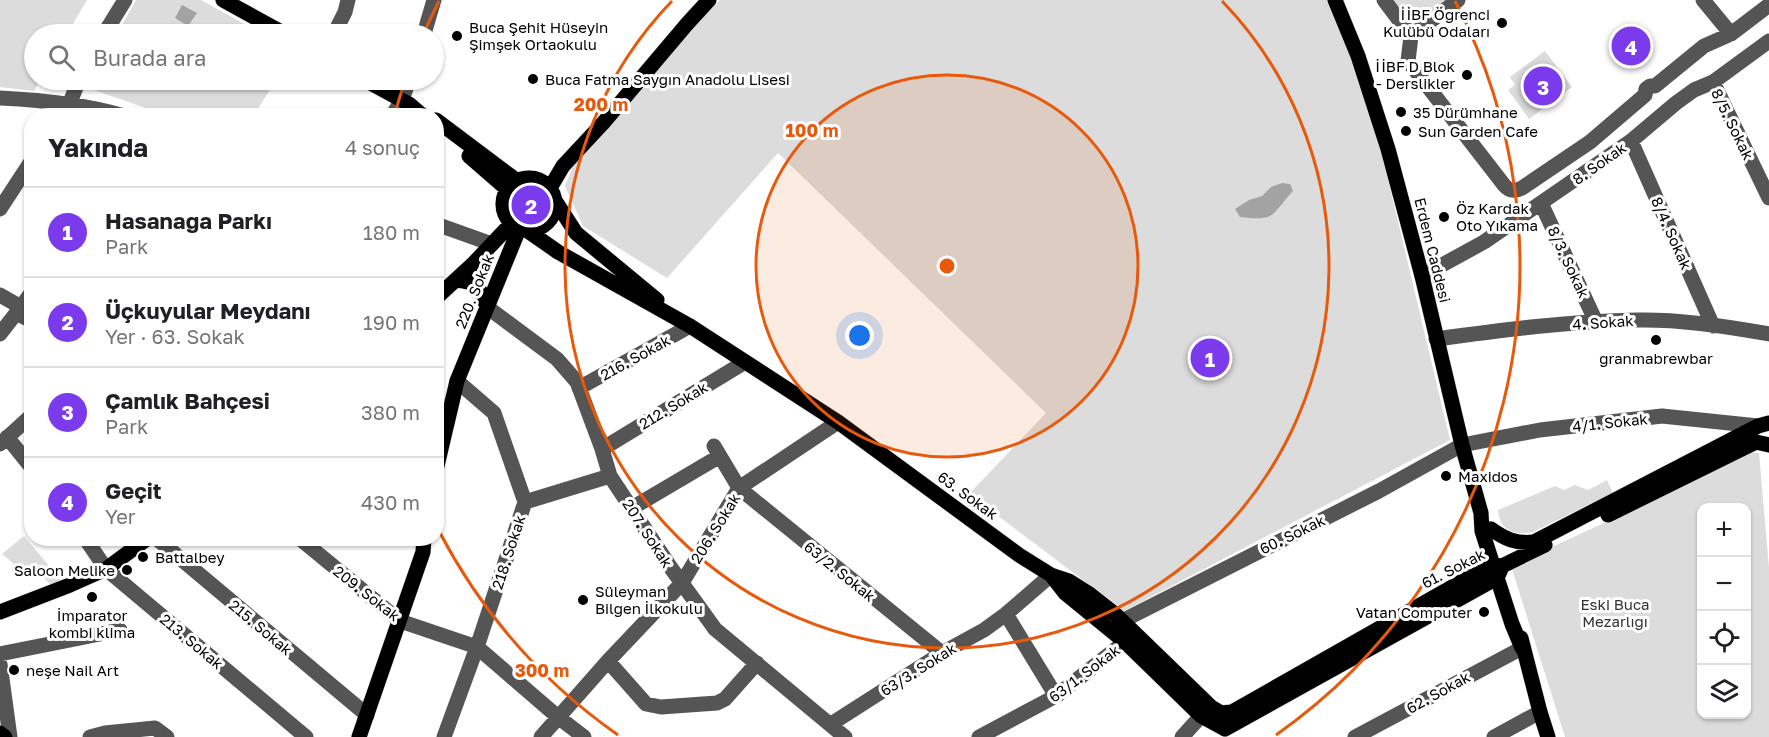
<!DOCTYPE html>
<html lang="tr">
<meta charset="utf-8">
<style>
:root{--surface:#fff;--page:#f2f2f2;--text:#202124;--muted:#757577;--line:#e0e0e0;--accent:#7c3aed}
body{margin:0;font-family:"Golos Text",sans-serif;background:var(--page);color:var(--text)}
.controls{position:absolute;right:18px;bottom:18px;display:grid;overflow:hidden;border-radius:12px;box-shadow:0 2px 4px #0004}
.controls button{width:54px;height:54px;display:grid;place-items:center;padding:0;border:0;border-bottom:2px solid var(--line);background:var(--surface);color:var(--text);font:30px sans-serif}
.you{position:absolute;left:860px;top:336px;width:21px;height:21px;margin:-15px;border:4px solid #fff;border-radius:50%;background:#1a73e8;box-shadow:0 0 0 9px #1a73e833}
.badge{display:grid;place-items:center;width:39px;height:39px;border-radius:50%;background:var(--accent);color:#fff;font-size:20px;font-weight:700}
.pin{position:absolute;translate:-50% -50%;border:3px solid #fff;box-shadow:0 2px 6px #0006}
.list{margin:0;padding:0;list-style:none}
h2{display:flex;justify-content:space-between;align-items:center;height:78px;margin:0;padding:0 24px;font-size:26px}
h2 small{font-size:20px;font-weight:400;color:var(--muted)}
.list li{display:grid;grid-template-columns:39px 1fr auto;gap:18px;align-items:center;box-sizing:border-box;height:90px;padding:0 24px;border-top:2px solid var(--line)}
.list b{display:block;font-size:22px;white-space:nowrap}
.list p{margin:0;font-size:20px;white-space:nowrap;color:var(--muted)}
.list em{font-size:20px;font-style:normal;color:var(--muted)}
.icon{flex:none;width:33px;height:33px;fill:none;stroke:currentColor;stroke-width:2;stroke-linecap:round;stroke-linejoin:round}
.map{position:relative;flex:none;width:1769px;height:737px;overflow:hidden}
.search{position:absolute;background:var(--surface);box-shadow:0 2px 4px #0004;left:24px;top:24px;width:420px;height:66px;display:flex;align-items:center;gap:15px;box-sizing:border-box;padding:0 21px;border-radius:33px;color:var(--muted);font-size:22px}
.panel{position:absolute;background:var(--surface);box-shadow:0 2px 4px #0004;left:24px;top:108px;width:420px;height:438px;border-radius:24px}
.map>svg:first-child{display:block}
</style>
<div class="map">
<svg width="1769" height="737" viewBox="0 0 1769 737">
<rect width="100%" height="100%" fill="#fff"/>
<path fill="#dcdcdc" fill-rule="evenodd" d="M 0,0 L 87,0 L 67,34 L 34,34 L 34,80 L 40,80 L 34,91 L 0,87 Z
M 136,0 L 201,0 L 263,34 L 117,34 Z
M 720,0 L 1328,0 L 1351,60 L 1381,150 L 1450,440 L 1124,611 L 969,494 L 1046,413 L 778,153 L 667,278 L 583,226 L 565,186 L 573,166 L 685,35 Z
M 1384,0 L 1458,0 L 1411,36 Z
M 1545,51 L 1572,87 L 1529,119 L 1508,90 L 1515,85 L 1510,77 Z
M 93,80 L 276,80 L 254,115 L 166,115 L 88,88 Z
M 1749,453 L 1759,453 L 1769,568 L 1769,737 L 1565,737 L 1511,566 L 1632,510 ZM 1702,508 L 1746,508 L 1746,714 L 1702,714 Z
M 1607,480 L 1613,493 L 1533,532 C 1515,536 1500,531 1498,510 L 1555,486 L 1564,490 L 1575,485 L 1588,490 Z
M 24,536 L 61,580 L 52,586 L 39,573 L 31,578 L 2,554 Z"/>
<path fill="#a3a3a3" d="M 182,5 L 197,13 L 188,26 L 175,18 Z
M 1282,183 L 1290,184 L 1293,191 C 1270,216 1277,221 1240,217 L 1235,209 L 1249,200 L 1262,196 L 1271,187 Z"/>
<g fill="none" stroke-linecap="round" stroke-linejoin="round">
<defs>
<path id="major" d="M 223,0 L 285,34
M 1335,0 L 1358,56 L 1388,149 L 1422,276 L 1462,445 L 1481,513 L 1482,531 L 1512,624 L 1522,648
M 365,80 L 409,104 L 423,116
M 436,120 L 516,180
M 469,156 L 507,189
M503 204a26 26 0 1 1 52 0a26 26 0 1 1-52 0Z
M 550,188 L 563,166 L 604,122 L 687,24 L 709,0
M 556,202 L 576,233 L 657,300
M 528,231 L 558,252 L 690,326 L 838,422 L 1019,555 L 1051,575 L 1069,581 L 1088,593 L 1116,615 L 1211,707 L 1221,713 L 1232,712
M 456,280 C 478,282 480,288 487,307
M 436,298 L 473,264 L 511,224
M 436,470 L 457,381 L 519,229
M 1608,515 L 1756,442 L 1769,445
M 1491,529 C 1505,539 1516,544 1534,542 L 1758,426 L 1769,423
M 1502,566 L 1545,545
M 1051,575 L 1065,593 L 1125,642 L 1201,716 L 1225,729
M 0,612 L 70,585 L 106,569 L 148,538
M 1521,638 L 1540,712 L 1548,737
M 1225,729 L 1226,719 L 1232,712 L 1482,570 L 1493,565 L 1502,566
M 1225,729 L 1497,578 L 1501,569
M 0,733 L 5,737
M 359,737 L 423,552 L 424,538"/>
</defs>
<use href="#major" stroke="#dbdbdb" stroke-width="16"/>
<path stroke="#555" stroke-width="15" d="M 1384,0 L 1411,36 L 1408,61 L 1504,185 C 1509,191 1514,192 1522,188 L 1590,142 L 1645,95 L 1646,89 L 1650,86 L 1655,86 L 1704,46 L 1731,34 L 1769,5
M 1703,0 L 1731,34
M 104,34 L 125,0
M 334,34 L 345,12 L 348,0
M 424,34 L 434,0
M 1411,36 L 1458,0
M 1713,82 L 1769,198
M 0,98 C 41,100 85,104 124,116
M 62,116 L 69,105 L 79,80
M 392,116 L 402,100 L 409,80
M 1631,141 L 1713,326
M 1541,203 L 1596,322
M 0,209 L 32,160
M 436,224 L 492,244
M 1422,276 L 1484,242 L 1631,141 L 1676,103 L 1694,90 L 1713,82 L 1769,41
M 0,295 L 21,307 L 0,334
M 21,307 L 32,292
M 487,307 L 557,359 L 577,382 L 602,449 L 610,476 L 671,568 L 715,629 L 845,737
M 16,313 L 32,321
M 1436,339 C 1503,330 1570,321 1637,320 C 1681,319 1726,326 1769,334
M 579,388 L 690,326
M 7,437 L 32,468
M 0,444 L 32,415
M 714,446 L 739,488 L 942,653
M 602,449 L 745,362
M 525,502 L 610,476
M 632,508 L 720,456
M 85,538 L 106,569 L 306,737
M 156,538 L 367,715
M 299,538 L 400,621 L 477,647 L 558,717 L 584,737
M 1006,614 L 1056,696
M 1122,621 L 1379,491 L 1462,445 L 1540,430 L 1662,416 L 1758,426
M 0,654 L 120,630
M 608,661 L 646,704 L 661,707 L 717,703 L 725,699 L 757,663
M 0,664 L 10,737
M 831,724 L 942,653 L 984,630 L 1006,614 L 1051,575
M 90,737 L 105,733 L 155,728 L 167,737
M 444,737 L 477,647 L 525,502 L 494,413 L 457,381
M 541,737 L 608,661 L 682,583 L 739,488 L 838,422
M 979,737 L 1056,696 L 1125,642
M 1182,737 L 1201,716
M 1355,737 L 1522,648
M 1494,737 L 1540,712"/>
<use href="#major" stroke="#000" stroke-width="15"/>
</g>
<circle cx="947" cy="266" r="191" fill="#e8590c" fill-opacity=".12"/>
<g fill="none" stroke="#e8590c" stroke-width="3">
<circle cx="947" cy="266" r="191"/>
<path d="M1222 1A382 382 0 1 1 672 1"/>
<path d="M618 735A573 573 0 0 1 439 531M395 113A573 573 0 0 1 404 84M424 33A573 573 0 0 1 439 1M1455 1A573 573 0 0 1 1276 735"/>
</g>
<g fill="#000" stroke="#fff" stroke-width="2">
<circle cx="1502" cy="23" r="6"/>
<circle cx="457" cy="36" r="6"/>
<circle cx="1467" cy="75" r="6"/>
<circle cx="533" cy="79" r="6"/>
<circle cx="1401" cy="112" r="6"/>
<circle cx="1406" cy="131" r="6"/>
<circle cx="1444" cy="217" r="6"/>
<circle cx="1656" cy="340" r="6"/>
<circle cx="1446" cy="476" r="6"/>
<circle cx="143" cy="557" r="6"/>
<circle cx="127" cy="570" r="6"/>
<circle cx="92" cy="597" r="6"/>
<circle cx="583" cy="600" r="6"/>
<circle cx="1484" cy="612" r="6"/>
<circle cx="14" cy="670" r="6"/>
</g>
<g text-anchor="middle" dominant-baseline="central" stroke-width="6" stroke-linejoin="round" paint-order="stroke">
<g font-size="15" fill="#000" stroke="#fff" text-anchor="start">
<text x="1490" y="14" text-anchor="end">İİBF Öğrenci<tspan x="1490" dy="17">Kulübü Odaları</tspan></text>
<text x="469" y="27">Buca Şehit Hüseyin<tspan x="469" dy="17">Şimşek Ortaokulu</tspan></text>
<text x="1455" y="66" text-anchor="end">İİBF D Blok<tspan x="1455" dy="17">- Derslikler</tspan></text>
<text x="545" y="79">Buca Fatma Saygın Anadolu Lisesi</text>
<text x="1413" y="112">35 Dürümhane</text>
<text x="1418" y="131">Sun Garden Cafe</text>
<text x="1456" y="208">Öz Kardak<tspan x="1456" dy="17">Oto Yıkama</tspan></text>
<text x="1656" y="358" text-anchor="middle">granmabrewbar</text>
<text x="1458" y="476">Maxidos</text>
<text x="155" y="557">Battalbey</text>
<text x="115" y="570" text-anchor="end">Saloon Melike</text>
<text x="595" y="591">Süleyman<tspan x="595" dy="17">Bilgen İlkokulu</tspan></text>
<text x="1472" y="612" text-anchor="end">Vatan Computer</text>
<text x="92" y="615" text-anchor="middle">İmparator<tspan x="92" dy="17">kombi klima</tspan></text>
<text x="26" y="670">neşe Nail Art</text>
</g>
<g font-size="15" fill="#000" stroke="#fff">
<text transform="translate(1733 124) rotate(64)">8/5. Sokak</text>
<text transform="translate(1599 163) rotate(-35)">8. Sokak</text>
<text transform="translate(1672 233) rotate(66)">8/4. Sokak</text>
<text transform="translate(1433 250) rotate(76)">Erdem Caddesi</text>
<text transform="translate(1569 262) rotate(65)">8/3. Sokak</text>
<text transform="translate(474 291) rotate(-68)">220. Sokak</text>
<text transform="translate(1603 322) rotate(-4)">4. Sokak</text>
<text transform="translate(635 357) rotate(-29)">216. Sokak</text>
<text transform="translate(673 405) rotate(-31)">212. Sokak</text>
<text transform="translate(1610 422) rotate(-6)">4/1. Sokak</text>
<text transform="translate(968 495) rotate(36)">63. Sokak</text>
<text transform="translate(715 528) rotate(-58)">206. Sokak</text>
<text transform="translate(648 533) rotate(57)">207. Sokak</text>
<text transform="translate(1292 534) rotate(-26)">60. Sokak</text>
<text transform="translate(508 552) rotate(-72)">218. Sokak</text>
<text transform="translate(1453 568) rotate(-27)">61. Sokak</text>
<text transform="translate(840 571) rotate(39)">63/2. Sokak</text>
<text transform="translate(367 593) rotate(38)">209. Sokak</text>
<text transform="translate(261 627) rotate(40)">215. Sokak</text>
<text transform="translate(192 641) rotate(40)">213. Sokak</text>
<text transform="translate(918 669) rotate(-32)">63/3. Sokak</text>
<text transform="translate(1084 673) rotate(-37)">63/1. Sokak</text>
<text transform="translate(1438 692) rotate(-29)">62. Sokak</text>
</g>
<g font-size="15" fill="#333" stroke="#fff">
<text x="1615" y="604">Eski Buca<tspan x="1615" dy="17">Mezarlığı</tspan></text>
</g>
</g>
<circle cx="947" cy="266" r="9" fill="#e8590c" stroke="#fff" stroke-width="3"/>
<g font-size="18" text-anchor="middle" font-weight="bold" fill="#e8590c" stroke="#fff" stroke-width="6" stroke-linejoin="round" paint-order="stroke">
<text x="601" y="111">200 m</text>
<text x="812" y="137">100 m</text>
<text x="542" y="677">300 m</text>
</g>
</svg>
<div class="controls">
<button>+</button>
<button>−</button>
<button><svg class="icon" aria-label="locate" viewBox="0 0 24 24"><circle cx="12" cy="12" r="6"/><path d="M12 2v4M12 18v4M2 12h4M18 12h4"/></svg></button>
<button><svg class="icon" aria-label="layers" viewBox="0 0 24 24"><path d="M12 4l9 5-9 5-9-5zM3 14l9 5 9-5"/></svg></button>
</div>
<div class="you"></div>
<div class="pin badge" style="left:1210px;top:358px">1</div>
<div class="pin badge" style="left:531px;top:205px">2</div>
<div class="pin badge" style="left:1543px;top:86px">3</div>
<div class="pin badge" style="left:1631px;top:46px">4</div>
<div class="search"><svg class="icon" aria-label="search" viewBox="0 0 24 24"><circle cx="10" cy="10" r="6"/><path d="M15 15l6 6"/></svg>Burada ara</div>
<section class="panel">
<h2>Yakında<small>4 sonuç</small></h2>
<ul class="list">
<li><span class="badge">1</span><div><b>Hasanağa Parkı</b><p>Park</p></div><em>180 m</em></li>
<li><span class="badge">2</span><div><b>Üçkuyular Meydanı</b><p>Yer · 63. Sokak</p></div><em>190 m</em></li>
<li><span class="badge">3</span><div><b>Çamlık Bahçesi</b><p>Park</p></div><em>380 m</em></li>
<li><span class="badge">4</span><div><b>Geçit</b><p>Yer</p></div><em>430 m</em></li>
</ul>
</section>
</div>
